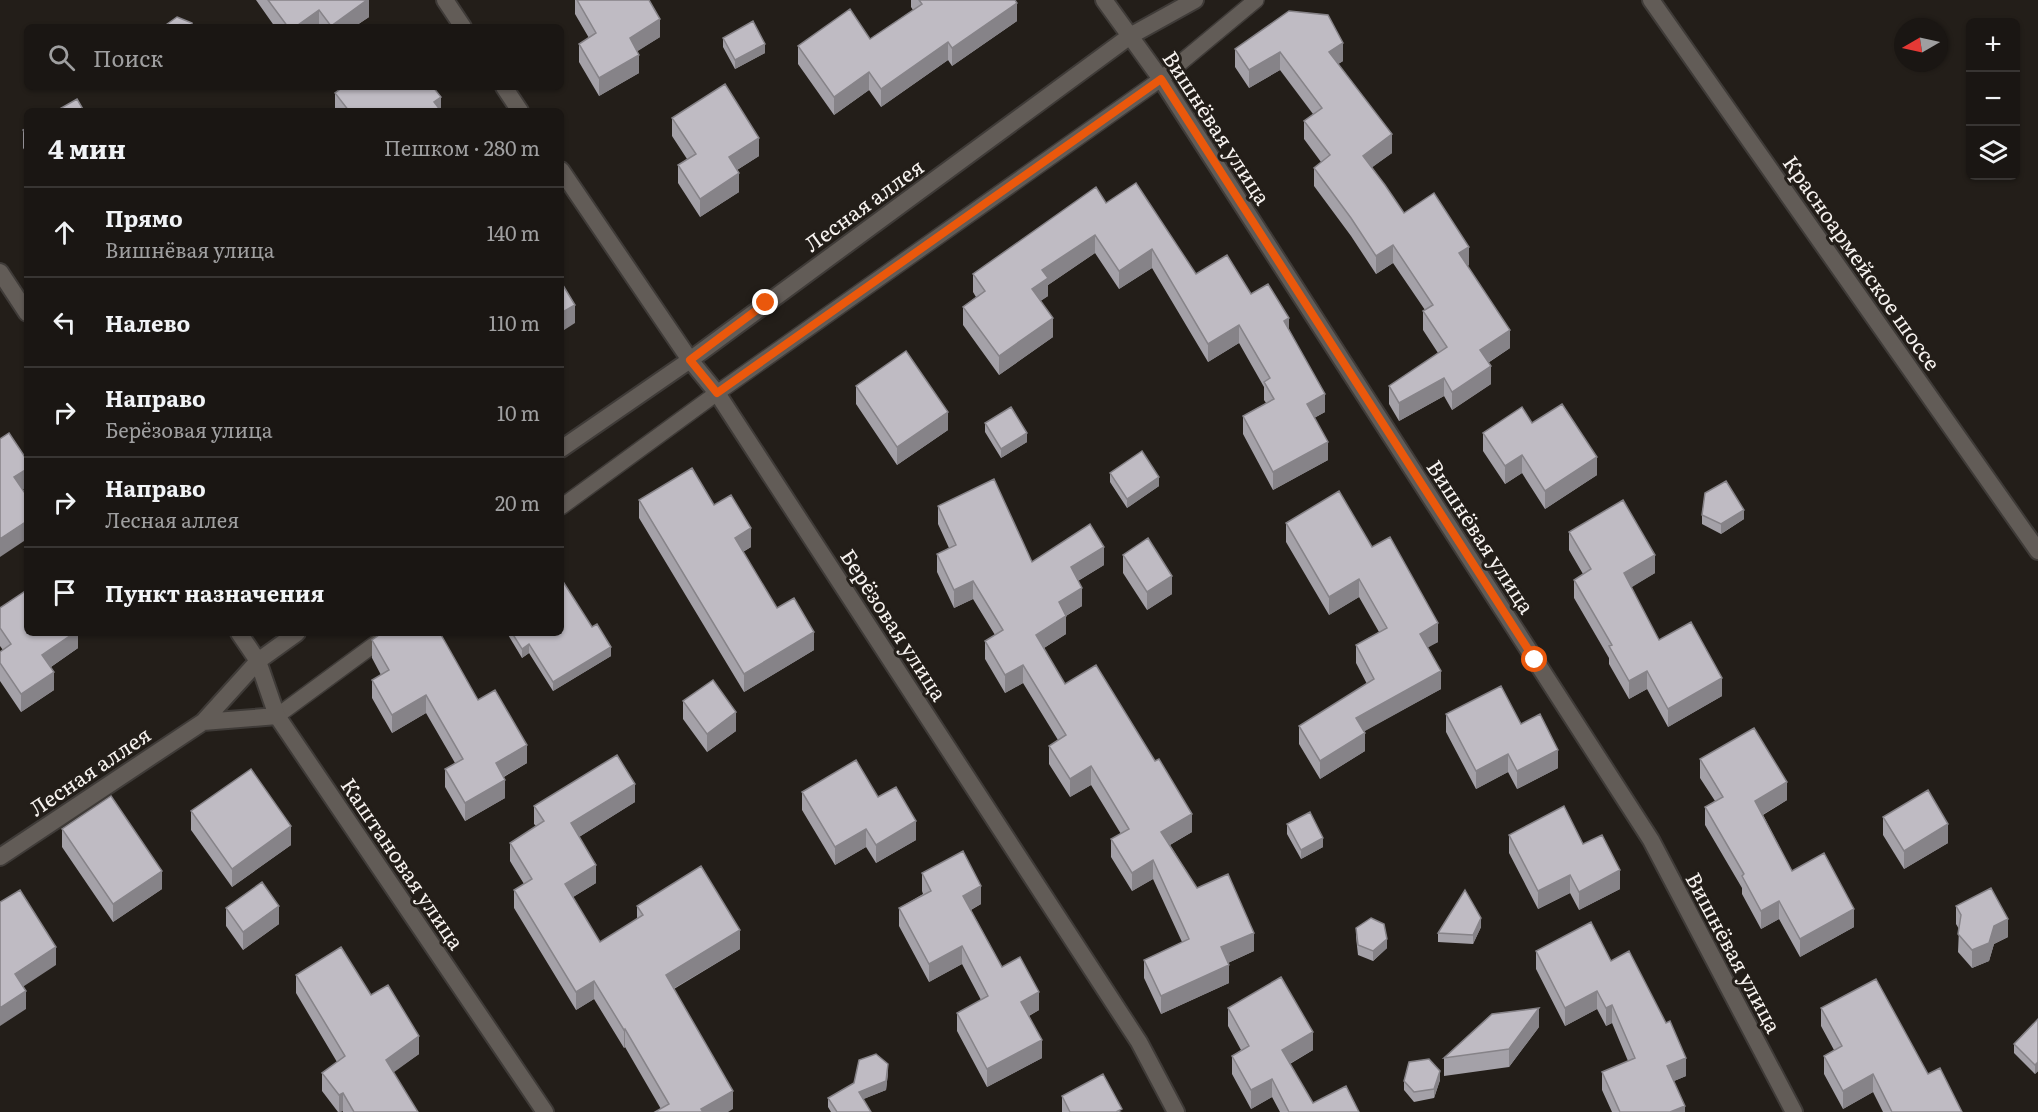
<!DOCTYPE html>
<html lang="ru">
<meta charset="utf-8">
<style>
:root{--surface:#1a1613;--page:#231f1c;--text:#f1f3f6;--muted:#9f9fa0;--line:#383533}
body{margin:0;font-family:Literata,serif;background:var(--page);color:var(--text)}
.controls{position:absolute;right:18px;top:18px;display:grid;overflow:hidden;border-radius:9px;box-shadow:0 2px 4px #0004}
.controls button{width:54px;height:54px;display:grid;place-items:center;padding:0;border:0;border-bottom:2px solid var(--line);background:var(--surface);color:var(--text);font:30px sans-serif}
.compass{position:absolute;left:1894px;top:18px;width:54px;height:54px;border-radius:50%;background:var(--surface);box-shadow:0 2px 4px #0004;rotate:261deg}
.stop{position:absolute;width:18px;height:18px;margin:-14px;border:4px solid #ea580c;border-radius:50%;background:#fff}
.stop.end{background:#ea580c;border-color:#fff;box-shadow:0 2px 6px #0008}
.list{margin:0;padding:0;list-style:none}
h2{display:flex;justify-content:space-between;align-items:center;height:78px;margin:0;padding:0 24px;font-size:26px}
h2 small{font-size:20px;font-weight:400;color:var(--muted)}
.list li{display:grid;grid-template-columns:39px 1fr auto;gap:18px;align-items:center;box-sizing:border-box;height:90px;padding:0 24px;border-top:2px solid var(--line)}
.list b{display:block;font-size:22px;white-space:nowrap}
.list p{margin:0;font-size:20px;white-space:nowrap;color:var(--muted)}
.list em{font-size:20px;font-style:normal;color:var(--muted)}
.icon{flex:none;width:33px;height:33px;fill:none;stroke:currentColor;stroke-width:2;stroke-linecap:round;stroke-linejoin:round}
.map{position:relative;flex:none;width:2038px;height:1112px;overflow:hidden}
.search{position:absolute;background:var(--surface);box-shadow:0 2px 4px #0004;left:24px;top:24px;width:540px;height:66px;display:flex;align-items:center;gap:15px;box-sizing:border-box;padding:0 21px;border-radius:9px;color:var(--muted);font-size:22px}
.panel{position:absolute;background:var(--surface);box-shadow:0 2px 4px #0004;left:24px;top:108px;width:540px;height:528px;border-radius:9px}
.map>svg:first-child{display:block}
</style>
<div class="map">
<svg width="2038" height="1112" viewBox="0 0 2038 1112">
<rect width="100%" height="100%" fill="#231e19"/>
<g fill="none" stroke-linecap="round" stroke-linejoin="round">
<defs>
<path id="service" d="M 561,507 L 717,393 L 1161,79 L 1256,0
M 277,716 L 390,633"/>
<path id="minor" d="M 445,0 L 463,27
M 1104,0 L 1161,79 L 1651,840 L 1794,1112
M 504,87 L 520,111
M 561,170 L 690,360 L 717,393 L 1139,1042 L 1176,1112
M 0,272 L 27,313
M 561,449 L 690,360 L 1130,36 L 1195,0
M 239,633 L 258,661 L 277,716 L 545,1112
M 203,722 L 258,661 L 297,633
M 0,857 L 203,722 L 277,716"/>
<path id="secondary" d="M 1651,0 L 2038,551"/>
</defs>
<use href="#service" stroke="#3f3b38" stroke-width="18"/>
<use href="#minor" stroke="#3f3b38" stroke-width="20"/>
<use href="#secondary" stroke="#3f3b38" stroke-width="20"/>
<use href="#service" stroke="#625c57" stroke-width="15"/>
<use href="#minor" stroke="#625c57" stroke-width="16"/>
<use href="#secondary" stroke="#625c57" stroke-width="16"/>
</g>
<path fill="#a4a1a8" d="M 256,0 L 369,0 L 369,17 L 354,27 L 275,27 Z
M 575,0 L 649,0 L 660,37 L 637,51 L 639,73 L 599,96 L 579,62 L 579,44 L 589,38 L 575,14 Z
M 911,0 L 1015,0 L 1017,21 L 952,66 L 948,60 L 881,107 L 869,90 L 834,115 L 798,64 L 798,46 L 870,39 L 913,10 L 911,7 Z
M 1328,15 L 1343,61 L 1338,64 L 1392,153 L 1372,167 L 1404,213 L 1469,265 L 1467,266 L 1510,348 L 1488,363 L 1491,384 L 1452,410 L 1444,396 L 1399,421 L 1389,404 L 1389,386 L 1438,353 L 1423,330 L 1423,311 L 1425,310 L 1393,263 L 1376,274 L 1351,236 L 1314,186 L 1314,168 L 1321,162 L 1304,139 L 1304,121 L 1313,114 L 1280,70 L 1249,88 L 1235,67 L 1235,49 Z
M 723,38 L 765,53 L 735,69 L 723,47 Z
M 335,93 L 441,111 L 335,111 Z
M 672,118 L 759,156 L 737,170 L 739,192 L 700,217 L 678,183 L 678,165 L 687,159 L 672,136 Z
M 27,128 L 27,154 L 23,148 L 23,130 Z
M 1106,203 L 1196,274 L 1251,294 L 1289,329 L 1325,412 L 1314,418 L 1328,460 L 1273,490 L 1243,434 L 1243,416 L 1266,403 L 1264,400 L 1264,387 L 1239,343 L 1208,362 L 1152,268 L 1119,289 L 1095,253 L 1048,285 L 1048,296 L 1040,301 L 1053,337 L 999,375 L 963,325 L 963,307 L 976,297 L 973,292 L 973,274 Z
M 856,386 L 948,430 L 897,465 L 856,404 Z
M 985,423 L 1027,442 L 1001,458 L 985,432 Z
M 1532,423 L 1597,475 L 1545,509 L 1522,473 L 1505,484 L 1483,451 L 1483,433 Z
M 1110,473 L 1159,486 L 1127,508 L 1110,482 Z
M 639,500 L 714,505 L 751,547 L 743,552 L 777,608 L 814,650 L 744,692 L 639,518 Z
M 938,506 L 1032,562 L 1104,565 L 1078,581 L 1082,606 L 1066,616 L 1066,634 L 1044,648 L 1065,684 L 1192,832 L 1170,845 L 1197,888 L 1254,951 L 1228,963 L 1229,983 L 1161,1014 L 1144,978 L 1144,960 L 1182,942 L 1153,879 L 1132,891 L 1111,857 L 1111,839 L 1121,834 L 1091,785 L 1070,797 L 1049,764 L 1049,746 L 1058,740 L 1023,683 L 1005,693 L 985,659 L 985,641 L 995,635 L 973,599 L 954,608 L 937,572 L 937,554 L 949,548 L 938,524 Z
M 1702,515 L 1744,519 L 1721,534 L 1702,524 Z
M 1286,523 L 1372,547 L 1438,642 L 1427,647 L 1441,689 L 1364,731 L 1365,751 L 1320,779 L 1299,744 L 1299,726 L 1367,684 L 1356,663 L 1356,645 L 1379,632 L 1359,597 L 1329,615 L 1286,542 Z
M 1569,532 L 1655,573 L 1631,587 L 1659,640 L 1722,696 L 1668,727 L 1647,689 L 1629,699 L 1609,664 L 1609,658 L 1574,598 L 1574,580 L 1583,574 L 1569,550 Z
M 1123,555 L 1172,594 L 1147,610 L 1123,573 Z
M 0,608 L 78,633 L 78,648 L 51,667 L 54,690 L 21,712 L 0,681 L 0,652 L 3,650 L 0,646 Z
M 507,633 L 561,633 L 611,656 L 553,691 L 529,653 L 522,658 Z
M 372,640 L 478,700 L 527,763 L 504,777 L 505,798 L 465,821 L 445,787 L 445,769 L 455,763 L 426,713 L 392,733 L 372,698 L 372,680 L 381,675 L 372,658 Z
M 683,701 L 736,731 L 707,752 L 683,719 Z
M 1446,714 L 1521,724 L 1558,768 L 1517,789 L 1508,772 L 1476,789 L 1446,732 Z
M 1700,759 L 1787,800 L 1763,815 L 1792,871 L 1854,927 L 1800,957 L 1779,919 L 1761,929 L 1742,894 L 1742,888 L 1705,825 L 1705,807 L 1715,801 L 1700,778 Z
M 802,792 L 878,797 L 916,840 L 876,863 L 866,847 L 835,865 L 802,810 Z
M 635,802 L 579,837 L 596,883 L 573,897 L 600,942 L 637,919 L 637,906 L 740,949 L 674,989 L 733,1109 L 661,1109 L 625,1047 L 624,1048 L 594,999 L 576,1010 L 514,908 L 514,890 L 524,884 L 510,861 L 510,843 L 536,826 L 534,824 L 534,806 Z
M 191,811 L 291,845 L 232,887 L 191,830 Z
M 1883,817 L 1948,843 L 1904,869 L 1883,835 Z
M 1287,824 L 1323,847 L 1301,859 L 1287,834 Z
M 62,829 L 162,889 L 113,922 L 62,847 Z
M 1509,835 L 1583,844 L 1620,889 L 1579,910 L 1570,893 L 1538,909 L 1509,853 Z
M 922,873 L 981,904 L 971,910 L 1002,967 L 1039,1010 L 1029,1016 L 1042,1058 L 987,1087 L 957,1031 L 957,1013 L 981,1000 L 962,964 L 929,982 L 899,926 L 899,908 L 923,894 L 922,891 Z
M 1956,906 L 2008,937 L 1994,944 L 1989,961 L 1972,968 L 1958,952 L 1959,929 L 1956,924 Z
M 226,908 L 279,924 L 243,950 L 226,926 Z
M 1481,927 L 1473,944 L 1438,942 L 1438,933 Z
M 1356,928 L 1387,948 L 1373,961 L 1358,955 L 1356,937 Z
M 1536,951 L 1611,961 L 1686,1076 L 1674,1081 L 1685,1112 L 1612,1112 L 1602,1090 L 1602,1072 L 1628,1061 L 1612,1023 L 1606,1026 L 1597,1009 L 1565,1026 L 1536,969 Z
M 296,975 L 371,995 L 419,1054 L 393,1072 L 418,1112 L 343,1112 L 343,1111 L 338,1112 L 322,1091 L 322,1073 L 337,1062 L 296,993 Z
M 1228,1008 L 1313,1050 L 1290,1064 L 1313,1103 L 1359,1112 L 1280,1112 L 1272,1097 L 1251,1109 L 1232,1074 L 1232,1056 L 1241,1050 L 1228,1026 Z
M 1821,1008 L 1928,1074 L 1962,1112 L 1883,1112 L 1873,1092 L 1843,1109 L 1824,1074 L 1824,1056 L 1834,1050 L 1821,1026 Z
M 2038,1019 L 2038,1071 L 2035,1074 L 2014,1053 L 2014,1044 Z
M 1539,1027 L 1509,1067 L 1444,1076 L 1444,1058 Z
M 888,1073 L 886,1090 L 863,1099 L 871,1112 L 831,1112 L 828,1107 L 828,1098 Z
M 1440,1080 L 1434,1098 L 1414,1102 L 1404,1090 L 1404,1081 Z
M 1062,1096 L 1122,1112 L 1062,1112 Z"/>
<path fill="#868388" d="M 367,0 L 369,0 L 369,17 L 354,27 L 331,27 L 331,26 Z
M 1017,3 L 1017,21 L 952,66 L 952,48 Z
M 319,10 L 319,27 L 295,27 Z
M 660,19 L 660,37 L 630,56 L 630,38 Z
M 948,42 L 948,60 L 881,107 L 881,89 Z
M 1343,43 L 1343,61 L 1329,70 L 1329,52 Z
M 765,44 L 765,53 L 735,69 L 735,60 Z
M 1280,52 L 1280,70 L 1249,88 L 1249,70 Z
M 639,55 L 639,73 L 599,96 L 599,78 Z
M 869,72 L 869,90 L 834,115 L 834,97 Z
M 441,97 L 441,111 L 434,102 Z
M 1392,134 L 1392,153 L 1363,174 L 1363,156 Z
M 759,138 L 759,156 L 729,175 L 729,157 Z
M 739,173 L 739,192 L 700,217 L 700,199 Z
M 1095,235 L 1095,253 L 1048,285 L 1048,296 L 1032,307 L 1032,289 L 1042,270 Z
M 1393,245 L 1393,263 L 1376,274 L 1376,256 Z
M 1469,247 L 1469,265 L 1459,272 L 1459,253 Z
M 1152,249 L 1152,268 L 1119,289 L 1119,271 Z
M 575,305 L 575,323 L 561,332 L 561,313 Z
M 1053,318 L 1053,337 L 999,375 L 999,356 Z
M 1289,318 L 1289,336 L 1284,321 Z
M 1239,325 L 1239,343 L 1208,362 L 1208,344 Z
M 1510,330 L 1510,348 L 1480,368 L 1480,350 Z
M 1491,366 L 1491,384 L 1452,410 L 1452,392 Z
M 1444,378 L 1444,396 L 1399,421 L 1399,403 Z
M 1325,394 L 1325,412 L 1307,422 L 1307,404 Z
M 948,412 L 948,430 L 897,465 L 897,447 Z
M 1027,433 L 1027,442 L 1001,458 L 1001,449 Z
M 1328,442 L 1328,460 L 1273,490 L 1273,472 Z
M 1522,455 L 1522,473 L 1505,484 L 1505,466 Z
M 1597,457 L 1597,475 L 1545,509 L 1545,491 Z
M 27,469 L 27,487 L 14,495 L 14,477 Z
M 1159,477 L 1159,486 L 1127,508 L 1127,499 Z
M 1744,510 L 1744,519 L 1721,534 L 1721,524 Z
M 27,521 L 27,539 L 0,557 L 0,539 Z
M 751,528 L 751,547 L 735,556 L 735,538 Z
M 1104,547 L 1104,565 L 1071,585 L 1071,567 Z
M 1655,555 L 1655,573 L 1624,592 L 1624,573 Z
M 1172,576 L 1172,594 L 1147,610 L 1147,592 Z
M 1359,579 L 1359,597 L 1329,615 L 1329,597 Z
M 973,581 L 973,599 L 954,608 L 954,590 Z
M 1082,588 L 1082,606 L 1059,620 L 1059,602 Z
M 1066,616 L 1066,634 L 1036,653 L 1036,635 Z
M 1438,623 L 1438,642 L 1420,652 L 1420,634 Z
M 814,632 L 814,650 L 744,692 L 744,674 Z
M 74,633 L 78,633 L 78,648 L 42,673 L 42,655 Z
M 529,644 L 529,653 L 522,658 L 522,649 Z
M 611,647 L 611,656 L 553,691 L 553,682 Z
M 1023,665 L 1023,683 L 1005,693 L 1005,675 Z
M 1441,671 L 1441,689 L 1356,736 L 1356,718 Z
M 1647,671 L 1647,689 L 1629,699 L 1629,681 Z
M 54,672 L 54,690 L 21,712 L 21,694 Z
M 1722,678 L 1722,696 L 1668,727 L 1668,709 Z
M 426,695 L 426,713 L 392,733 L 392,715 Z
M 736,712 L 736,731 L 707,752 L 707,734 Z
M 1365,733 L 1365,751 L 1320,779 L 1320,761 Z
M 527,745 L 527,763 L 496,781 L 496,763 Z
M 1558,750 L 1558,768 L 1517,789 L 1517,771 Z
M 1508,754 L 1508,772 L 1476,789 L 1476,771 Z
M 1091,766 L 1091,785 L 1070,797 L 1070,779 Z
M 505,780 L 505,798 L 465,821 L 465,803 Z
M 1787,782 L 1787,800 L 1755,819 L 1755,801 Z
M 635,784 L 635,802 L 571,842 L 571,823 Z
M 1192,814 L 1192,832 L 1161,850 L 1161,832 Z
M 916,821 L 916,840 L 876,863 L 876,845 Z
M 1948,824 L 1948,843 L 1904,869 L 1904,851 Z
M 291,826 L 291,845 L 232,887 L 232,869 Z
M 866,829 L 866,847 L 835,865 L 835,847 Z
M 1323,838 L 1323,847 L 1301,859 L 1301,850 Z
M 1153,860 L 1153,879 L 1132,891 L 1132,873 Z
M 596,865 L 596,883 L 565,902 L 565,884 Z
M 1620,870 L 1620,889 L 1579,910 L 1579,892 Z
M 162,871 L 162,889 L 113,922 L 113,904 Z
M 1570,875 L 1570,893 L 1538,909 L 1538,891 Z
M 981,886 L 981,904 L 963,914 L 963,896 Z
M 1779,901 L 1779,919 L 1761,929 L 1761,911 Z
M 279,906 L 279,924 L 243,950 L 243,932 Z
M 1854,909 L 1854,927 L 1800,957 L 1800,939 Z
M 1481,918 L 1481,927 L 1473,944 L 1473,935 Z
M 2008,919 L 2008,937 L 1994,944 L 1989,961 L 1972,968 L 1972,950 L 1994,926 Z
M 740,930 L 740,949 L 666,993 L 666,975 Z
M 1254,933 L 1254,951 L 1221,966 L 1221,947 Z
M 1387,939 L 1387,948 L 1373,961 L 1373,951 Z
M 962,946 L 962,964 L 929,982 L 929,964 Z
M 56,947 L 56,965 L 15,992 L 15,974 Z
M 1229,965 L 1229,983 L 1161,1014 L 1161,996 Z
M 594,981 L 594,999 L 576,1010 L 576,992 Z
M 26,991 L 26,1009 L 0,1026 L 0,1008 Z
M 1597,991 L 1597,1009 L 1565,1026 L 1565,1008 Z
M 1039,992 L 1039,1010 L 1021,1020 L 1021,1002 Z
M 1612,1005 L 1612,1023 L 1606,1026 L 1606,1008 Z
M 1539,1008 L 1539,1027 L 1509,1067 L 1509,1049 Z
M 625,1029 L 625,1047 L 624,1048 L 624,1030 Z
M 1313,1032 L 1313,1050 L 1282,1068 L 1282,1050 Z
M 419,1036 L 419,1054 L 386,1078 L 386,1060 Z
M 1042,1040 L 1042,1058 L 987,1087 L 987,1069 Z
M 1686,1058 L 1686,1076 L 1667,1084 L 1667,1066 Z
M 2038,1062 L 2038,1071 L 2035,1074 L 2035,1065 Z
M 888,1064 L 888,1073 L 886,1090 L 859,1101 L 859,1092 Z
M 1440,1071 L 1440,1080 L 1434,1098 L 1434,1089 Z
M 1873,1074 L 1873,1092 L 1843,1109 L 1843,1091 Z
M 1272,1079 L 1272,1097 L 1251,1109 L 1251,1090 Z
M 733,1091 L 733,1109 L 728,1112 L 701,1112 L 701,1109 Z
M 343,1093 L 343,1111 L 339,1112 L 339,1095 Z
M 1685,1106 L 1685,1112 L 1670,1112 Z"/>
<path fill="#bfbbc3" stroke="#868388" stroke-width="1.5" d="M 268,0 L 367,0 L 331,26 L 319,10 L 295,27 L 288,27 Z
M 577,0 L 649,0 L 660,19 L 630,38 L 639,55 L 599,78 L 579,44 L 596,33 Z
M 919,0 L 1015,0 L 1017,3 L 952,48 L 948,42 L 881,89 L 869,72 L 834,97 L 798,46 L 850,9 L 870,39 L 922,4 Z
M 1289,11 L 1328,15 L 1343,43 L 1329,52 L 1392,134 L 1363,156 L 1385,185 L 1404,213 L 1434,193 L 1469,247 L 1459,253 L 1510,330 L 1480,350 L 1491,366 L 1452,392 L 1444,378 L 1399,403 L 1389,386 L 1447,347 L 1423,311 L 1433,305 L 1393,245 L 1376,256 L 1351,218 L 1314,168 L 1330,155 L 1304,121 L 1322,108 L 1280,52 L 1249,70 L 1235,49 Z
M 177,17 L 192,23 L 192,27 L 163,27 Z
M 753,21 L 765,44 L 735,60 L 723,38 Z
M 725,84 L 759,138 L 729,157 L 739,173 L 700,199 L 678,165 L 696,154 L 672,118 Z
M 343,87 L 433,87 L 441,97 L 434,102 L 441,111 L 393,111 L 391,109 L 388,111 L 349,111 L 335,93 Z
M 77,99 L 84,111 L 56,111 Z
M 27,128 L 27,136 L 23,130 Z
M 1136,183 L 1196,274 L 1227,255 L 1251,294 L 1268,284 L 1289,318 L 1284,321 L 1325,394 L 1307,404 L 1328,442 L 1273,472 L 1243,416 L 1274,399 L 1264,382 L 1270,378 L 1239,325 L 1208,344 L 1152,249 L 1119,271 L 1095,235 L 1042,270 L 1048,278 L 1032,289 L 1053,318 L 999,356 L 963,307 L 985,291 L 973,274 L 1096,187 L 1106,203 Z
M 561,282 L 575,305 L 561,313 Z
M 906,351 L 948,412 L 897,447 L 856,386 Z
M 1562,404 L 1597,457 L 1545,491 L 1522,455 L 1505,466 L 1483,433 L 1522,407 L 1532,423 Z
M 1011,407 L 1027,433 L 1001,449 L 985,423 Z
M 9,433 L 27,460 L 27,469 L 14,477 L 27,496 L 27,521 L 0,539 L 0,439 Z
M 1142,451 L 1159,477 L 1127,499 L 1110,473 Z
M 692,468 L 714,505 L 731,495 L 751,528 L 735,538 L 777,608 L 794,598 L 814,632 L 744,674 L 639,500 Z
M 994,479 L 1032,562 L 1090,524 L 1104,547 L 1071,567 L 1082,588 L 1059,602 L 1066,616 L 1036,635 L 1065,684 L 1096,665 L 1155,761 L 1159,759 L 1192,814 L 1161,832 L 1197,888 L 1228,874 L 1254,933 L 1221,947 L 1229,965 L 1161,996 L 1144,960 L 1189,939 L 1153,860 L 1132,873 L 1111,839 L 1129,829 L 1091,766 L 1070,779 L 1049,746 L 1066,735 L 1023,665 L 1005,675 L 985,641 L 1003,630 L 973,581 L 954,590 L 937,554 L 956,545 L 938,506 Z
M 1726,481 L 1744,510 L 1721,524 L 1702,515 L 1705,493 Z
M 1339,491 L 1372,547 L 1390,537 L 1438,623 L 1420,634 L 1441,671 L 1356,718 L 1365,733 L 1320,761 L 1299,726 L 1374,679 L 1356,645 L 1387,628 L 1359,579 L 1329,597 L 1286,523 Z
M 1623,500 L 1655,555 L 1624,573 L 1659,640 L 1691,622 L 1722,678 L 1668,709 L 1647,671 L 1629,681 L 1609,646 L 1612,645 L 1574,580 L 1591,569 L 1569,532 Z
M 1148,538 L 1172,576 L 1147,592 L 1123,555 Z
M 561,580 L 562,580 L 592,627 L 597,624 L 611,647 L 553,682 L 529,644 L 522,649 L 512,633 L 561,633 Z
M 27,590 L 27,633 L 74,633 L 42,655 L 54,672 L 21,694 L 0,663 L 0,652 L 11,644 L 0,628 L 0,608 Z
M 382,633 L 440,633 L 478,700 L 495,690 L 527,745 L 496,763 L 505,780 L 465,803 L 445,769 L 463,759 L 426,695 L 392,715 L 372,680 L 389,670 L 372,640 Z
M 713,680 L 736,712 L 707,734 L 683,701 Z
M 1501,686 L 1521,724 L 1540,714 L 1558,750 L 1517,771 L 1508,754 L 1476,771 L 1446,714 Z
M 1754,728 L 1787,782 L 1755,801 L 1792,871 L 1824,853 L 1854,909 L 1800,939 L 1779,901 L 1761,911 L 1742,876 L 1744,874 L 1705,807 L 1723,797 L 1700,759 Z
M 617,755 L 635,784 L 571,823 L 596,865 L 565,884 L 600,942 L 643,915 L 637,906 L 701,866 L 740,930 L 666,975 L 733,1091 L 701,1109 L 703,1112 L 655,1112 L 669,1104 L 625,1029 L 624,1030 L 594,981 L 576,992 L 514,890 L 532,879 L 510,843 L 544,821 L 534,806 Z
M 856,760 L 878,797 L 896,787 L 916,821 L 876,845 L 866,829 L 835,847 L 802,792 Z
M 251,769 L 291,826 L 232,869 L 191,811 Z
M 1928,790 L 1948,824 L 1904,851 L 1883,817 Z
M 111,796 L 162,871 L 113,904 L 62,829 Z
M 1564,806 L 1583,844 L 1602,835 L 1620,870 L 1579,892 L 1570,875 L 1538,891 L 1509,835 Z
M 1310,812 L 1323,838 L 1301,850 L 1287,824 Z
M 963,851 L 981,886 L 963,896 L 1002,967 L 1020,957 L 1039,992 L 1021,1002 L 1042,1040 L 987,1069 L 957,1013 L 988,996 L 962,946 L 929,964 L 899,908 L 931,891 L 922,873 Z
M 262,882 L 279,906 L 243,932 L 226,908 Z
M 1991,888 L 2008,919 L 1994,926 L 1989,943 L 1972,950 L 1958,934 L 1961,915 L 1956,906 Z
M 20,890 L 56,947 L 15,974 L 26,991 L 0,1008 L 0,902 Z
M 1465,890 L 1481,918 L 1473,935 L 1438,933 Z
M 1371,918 L 1384,924 L 1387,939 L 1373,951 L 1358,945 L 1356,928 Z
M 1591,922 L 1611,961 L 1629,951 L 1666,1023 L 1670,1021 L 1686,1058 L 1667,1066 L 1685,1106 L 1670,1112 L 1620,1112 L 1602,1072 L 1635,1058 L 1612,1005 L 1606,1008 L 1597,991 L 1565,1008 L 1536,951 Z
M 341,947 L 371,995 L 388,985 L 419,1036 L 386,1060 L 418,1112 L 354,1112 L 343,1093 L 339,1095 L 322,1073 L 345,1056 L 296,975 Z
M 1281,977 L 1313,1032 L 1282,1050 L 1313,1103 L 1346,1086 L 1359,1112 L 1289,1112 L 1272,1079 L 1251,1090 L 1232,1056 L 1249,1046 L 1228,1008 Z
M 1876,979 L 1928,1074 L 1940,1068 L 1962,1112 L 1892,1112 L 1873,1074 L 1843,1091 L 1824,1056 L 1842,1046 L 1821,1008 Z
M 1539,1008 L 1509,1049 L 1444,1058 L 1492,1014 Z
M 2038,1019 L 2038,1062 L 2035,1065 L 2014,1044 Z
M 876,1054 L 888,1064 L 886,1081 L 859,1092 L 871,1112 L 837,1112 L 828,1098 L 854,1083 L 859,1060 Z
M 1429,1059 L 1440,1071 L 1434,1089 L 1414,1092 L 1404,1081 L 1409,1062 Z
M 1103,1074 L 1122,1109 L 1116,1112 L 1070,1112 L 1062,1096 Z"/>
<g fill="none" stroke-linecap="round" stroke-linejoin="round">
<path stroke="#ea580c" stroke-width="8" d="M 766,303 L 690,360 L 717,393 L 1161,79 L 1535,660"/>
</g>
<g text-anchor="middle" dominant-baseline="central" stroke-width="6" stroke-linejoin="round" paint-order="stroke">
<g font-size="21" fill="#f6f2ef" stroke="#231e19">
<text transform="translate(1218 127) rotate(57)">Вишнёвая улица</text>
<text transform="translate(863 204) rotate(-36)">Лесная аллея</text>
<text transform="translate(1863 262) rotate(55)">Красноармейское шоссе</text>
<text transform="translate(1482 536) rotate(57)">Вишнёвая улица</text>
<text transform="translate(895 624) rotate(57)">Берёзовая улица</text>
<text transform="translate(89 770) rotate(-34)">Лесная аллея</text>
<text transform="translate(404 863) rotate(56)">Каштановая улица</text>
<text transform="translate(1735 952) rotate(62)">Вишнёвая улица</text>
</g>
</g>
</svg>
<div class="controls">
<button>+</button>
<button>−</button>
<button><svg class="icon" aria-label="layers" viewBox="0 0 24 24"><path d="M12 4l9 5-9 5-9-5zM3 14l9 5 9-5"/></svg></button>
</div>
<svg class="compass" viewBox="-18 -18 36 36"><path d="M0-13l5 13h-10z" fill="#e53935"/><path d="M0 13l5-13h-10z" fill="#9f9fa0"/></svg>
<div class="stop" style="left:1535px;top:660px"></div>
<div class="stop end" style="left:766px;top:303px"></div>
<div class="search"><svg class="icon" aria-label="search" viewBox="0 0 24 24"><circle cx="10" cy="10" r="6"/><path d="M15 15l6 6"/></svg>Поиск</div>
<section class="panel">
<h2>4 мин<small>Пешком · 280 m</small></h2>
<ul class="list">
<li><svg class="icon" aria-label="ahead" viewBox="0 0 24 24"><path d="M12 20V5M6 11l6-6 6 6"/></svg><div><b>Прямо</b><p>Вишнёвая улица</p></div><em>140 m</em></li>
<li><svg class="icon" aria-label="left" viewBox="0 0 24 24"><path d="M17 20v-9H6M10 6l-5 5 5 5"/></svg><div><b>Налево</b></div><em>110 m</em></li>
<li><svg class="icon" aria-label="right" viewBox="0 0 24 24"><path d="M7 20v-9h11M14 6l5 5-5 5"/></svg><div><b>Направо</b><p>Берёзовая улица</p></div><em>10 m</em></li>
<li><svg class="icon" aria-label="right" viewBox="0 0 24 24"><path d="M7 20v-9h11M14 6l5 5-5 5"/></svg><div><b>Направо</b><p>Лесная аллея</p></div><em>20 m</em></li>
<li><svg class="icon" aria-label="arrive" viewBox="0 0 24 24"><path d="M6 21V4h12l-3 4 3 4H6"/></svg><div><b>Пункт назначения</b></div></li>
</ul>
</section>
</div>
